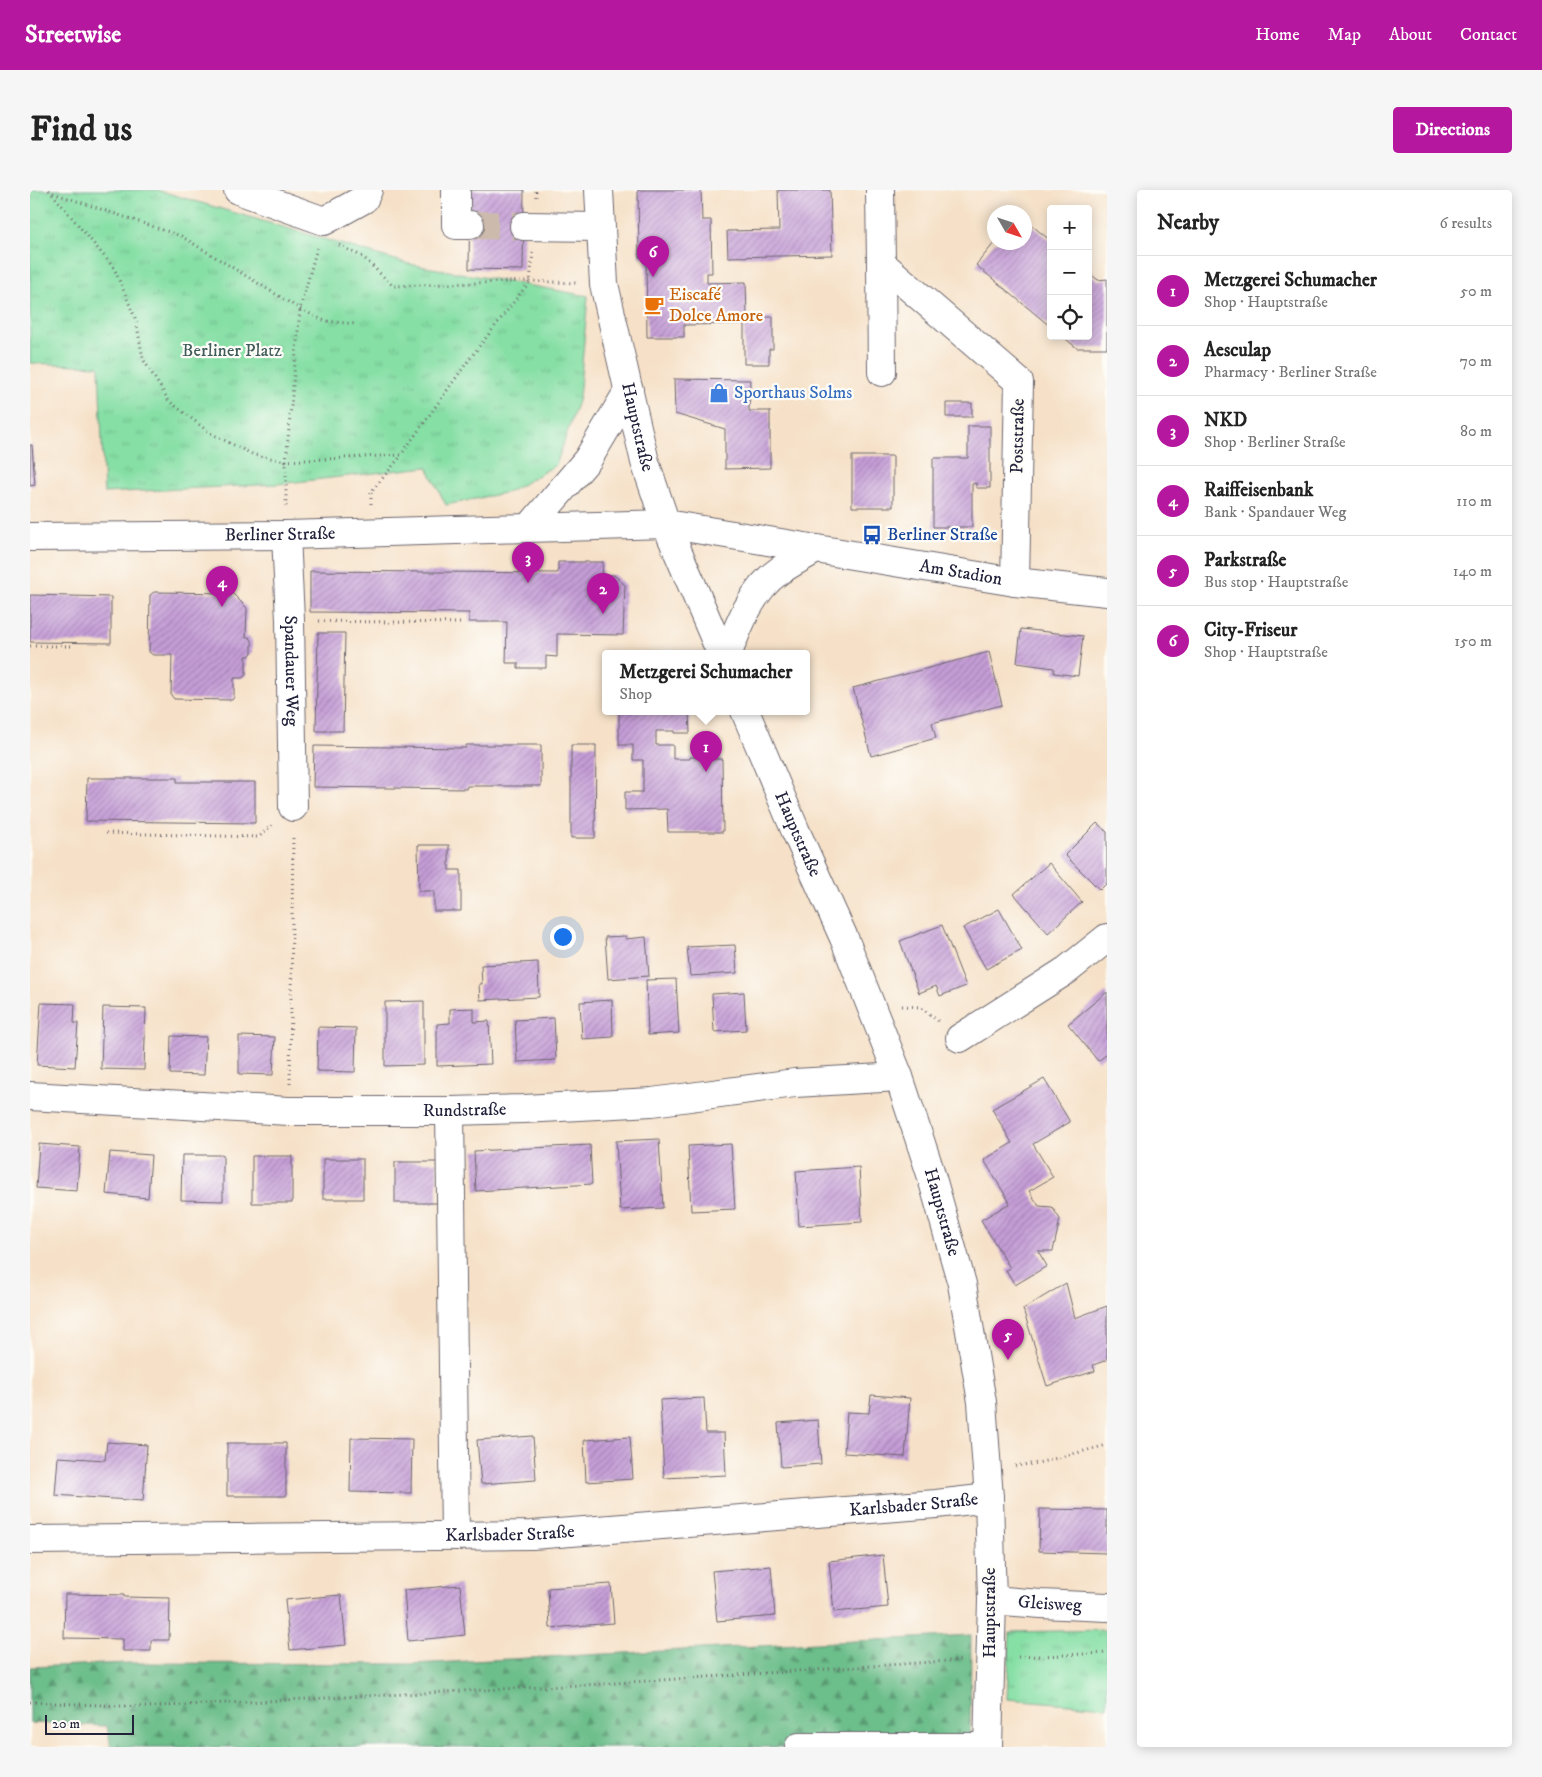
<!DOCTYPE html>
<meta charset="utf-8">
<style>
:root{--surface:#fff;--page:#f6f6f6;--text:#222;--muted:#767676;--line:#e0e0e0;--accent:#b5179e}
body{margin:0;font-family:"IM FELL DW Pica",serif;background:var(--page);color:var(--text)}
.controls{position:absolute;right:15px;top:15px;display:grid;overflow:hidden;border-radius:5px;box-shadow:0 2px 12px #0003}
.controls button{width:45px;height:45px;display:grid;place-items:center;padding:0;border:0;border-bottom:1px solid var(--line);background:var(--surface);color:var(--text);font:25px sans-serif}
.compass{position:absolute;left:957px;top:15px;width:45px;height:45px;border-radius:50%;background:var(--surface);box-shadow:0 2px 12px #0003;rotate:129deg}
.scale{position:absolute;left:15px;bottom:12px;width:89px;box-sizing:border-box;padding-left:5px;border:2px solid #22223b;border-top:0;font-size:14px;line-height:18px;white-space:nowrap;color:#22223b;-webkit-text-stroke:4px #fdfcf7;paint-order:stroke}
.you{position:absolute;left:532px;top:746px;width:18px;height:18px;margin:-12px;border:4px solid #fff;border-radius:50%;background:#1a73e8;box-shadow:0 0 0 8px #1a73e833}
.badge{display:grid;place-items:center;width:32px;height:32px;border-radius:50%;background:var(--accent);color:#fff;font-size:16px;font-weight:700}
.pin{position:absolute;translate:-50% -41px;filter:drop-shadow(0 1px 2px #0008)}
.pin::after{content:'';position:absolute;top:26px;width:18px;height:15px;background:inherit;clip-path:polygon(0 0,100% 0,50% 100%)}
.popup{position:absolute;left:572px;top:460px;width:208px;height:65px;box-sizing:border-box;display:grid;place-content:center;border-radius:5px;background:var(--surface);filter:drop-shadow(0 1px 4px #0005);font-size:16px;white-space:nowrap;color:var(--muted)}
.popup b{font-size:19px;color:var(--text)}
.popup::after{content:'';position:absolute;left:50%;top:100%;margin-left:-10px;border:10px solid transparent;border-top-color:var(--surface)}
.list{margin:0;padding:0;list-style:none}
h2{display:flex;justify-content:space-between;align-items:center;height:65px;margin:0;padding:0 20px;font-size:21px}
h2 small{font-size:16px;font-weight:400;color:var(--muted)}
.list li{display:grid;grid-template-columns:32px 1fr auto;gap:15px;align-items:center;box-sizing:border-box;height:70px;padding:0 20px;border-top:1px solid var(--line)}
.list b{display:block;font-size:19px;white-space:nowrap}
.list p{margin:0;font-size:16px;white-space:nowrap;color:var(--muted)}
.list em{font-size:16px;font-style:normal;color:var(--muted)}
.icon{flex:none;width:28px;height:28px;fill:none;stroke:currentColor;stroke-width:2;stroke-linecap:round;stroke-linejoin:round}
.map{position:relative;flex:none;width:1077px;height:1557px;overflow:hidden;border-radius:5px}
header{display:flex;align-items:center;gap:30px;box-sizing:border-box;height:70px;padding:0 25px;background:var(--accent);color:#fff}
header strong{font-size:24px}
nav{display:flex;gap:28px;margin-inline-start:auto;font-size:18px}
.intro{display:flex;align-items:center;justify-content:space-between;box-sizing:border-box;height:120px;padding:0 30px}
h1{margin:0;font-size:35px}
.button{padding:12px 22px;border-radius:5px;background:var(--accent);color:#fff;font-size:18px;font-weight:700}
main{display:flex;gap:30px;padding:0 30px}
aside{flex:1;background:var(--surface);border-radius:5px;box-shadow:0 2px 12px #0003}
.map>svg:first-child{display:block}
</style>
<header>
<strong>Streetwise</strong>
<nav><a>Home</a><a>Map</a><a>About</a><a>Contact</a></nav>
</header>
<div class="intro"><h1>Find us</h1><a class="button">Directions</a></div>
<main>
<div class="map">
<svg width="1077" height="1557" viewBox="0 0 1077 1557">
<defs>
<pattern id="forest-firs" width="22" height="20" patternUnits="userSpaceOnUse" patternTransform="scale(1.25)"><rect width="22" height="20" fill="#6cbe8a"/><path d="M5 1l3.5 6h-7zM16 11l3.5 6h-7z" fill="#589a72"/></pattern>
<pattern id="park-tufts" width="24" height="20" patternUnits="userSpaceOnUse" patternTransform="scale(1.25)"><rect width="24" height="20" fill="#86dfa5"/><path d="M3 7l-1-3M5 7V3M7 7l1-3M15 17l-1-3M17 17v-4M19 17l1-3" fill="none" stroke="#73bf8f"/></pattern>
<pattern id="building-hatch" width="6" height="6" patternUnits="userSpaceOnUse" patternTransform="scale(1.25)"><rect width="6" height="6" fill="#c59dd7"/><path d="M-1 1l2-2M0 6l6-6M5 7l2-2" fill="none" stroke="#a080b0"/></pattern>
</defs>
<rect width="100%" height="100%" fill="#fdfcf7"/>
<filter id="ink" filterUnits="userSpaceOnUse"><feTurbulence type="fractalNoise" baseFrequency=".02" numOctaves="2"/><feDisplacementMap in="SourceGraphic" scale="10" xChannelSelector="R" yChannelSelector="G"/><feConvolveMatrix kernelMatrix="1 2 1 2 8 2 1 2 1" color-interpolation-filters="sRGB"/></filter>
<filter id="wash" filterUnits="userSpaceOnUse"><feTurbulence type="fractalNoise" baseFrequency=".0096" numOctaves="4" result="noise"/><feDisplacementMap in="SourceGraphic" scale="20" xChannelSelector="R" yChannelSelector="G"/><feGaussianBlur stdDeviation="1.12" result="paint"/><feColorMatrix in="noise" values="0 0 0 0 0 0 0 0 0 0 0 0 0 0 0 0 0 1.4 0 .05"/><feComposite in="paint" operator="in"/></filter>
<g filter="url(#wash)">
<rect width="100%" height="100%" fill="#f6e1c8"/>
<path fill="url(#forest-firs)" stroke="#477062" d="M 941,1445 L 940,1557 L 81,1557 L 77,1536 L 0,1533 L 0,1477 L 99,1473 L 383,1474 Z"/>
<path fill="url(#park-tufts)" stroke="#548070" d="M 0,0 L 127,0 L 379,74 L 558,106 L 549,208 L 526,275 L 479,302 L 416,315 L 397,277 L 248,294 L 74,303 L 69,176 L 0,173 Z
M 1077,1440 L 1077,1517 L 977,1509 L 980,1442 Z"/>
<g id="blocks">
<path fill="url(#building-hatch)" d="M 440,0 L 494,0 L 493,80 L 439,79 Z
M 608,0 L 671,0 L 672,30 L 681,30 L 682,83 L 677,83 L 677,93 L 716,92 L 717,127 L 743,127 L 743,159 L 739,159 L 739,174 L 714,174 L 714,134 L 654,135 L 654,147 L 617,147 L 616,67 L 609,67 Z
M 748,0 L 800,0 L 802,65 L 698,67 L 697,41 L 749,40 Z
M 994,29 L 1021,51 L 1021,137 L 946,75 L 965,52 L 994,52 Z
M 1058,82 L 1068,90 L 1077,89 L 1077,158 L 1047,158 L 1032,146 L 1058,146 Z
M 644,189 L 720,190 L 719,221 L 740,221 L 740,278 L 695,279 L 695,239 L 645,224 Z
M 916,213 L 942,213 L 942,227 L 916,227 Z
M 938,236 L 960,236 L 960,298 L 946,298 L 946,293 L 942,294 L 942,337 L 903,337 L 903,268 L 938,268 Z
M 0,255 L 2,255 L 5,295 L 0,296 Z
M 822,266 L 863,266 L 863,317 L 822,317 Z
M 528,372 L 573,372 L 572,385 L 584,385 L 595,395 L 593,445 L 527,444 L 527,467 L 516,466 L 516,478 L 488,478 L 488,473 L 476,473 L 477,432 L 439,432 L 439,423 L 280,422 L 280,381 L 528,383 Z
M 124,402 L 202,403 L 217,418 L 216,447 L 219,447 L 222,450 L 222,463 L 219,466 L 216,466 L 216,485 L 212,488 L 204,488 L 204,507 L 202,510 L 144,509 L 141,505 L 142,465 L 123,465 L 119,462 L 120,405 Z
M 0,405 L 81,407 L 81,453 L 0,452 Z
M 991,439 L 1053,446 L 1048,486 L 1024,483 L 1024,478 L 987,473 Z
M 288,443 L 315,443 L 313,541 L 286,541 Z
M 959,462 L 972,515 L 902,533 L 906,548 L 841,566 L 823,498 Z
M 589,521 L 659,521 L 660,543 L 644,543 L 644,541 L 626,541 L 626,555 L 643,555 L 643,569 L 660,569 L 660,567 L 672,567 L 672,569 L 692,569 L 693,642 L 638,642 L 637,619 L 595,620 L 595,602 L 613,602 L 613,570 L 603,570 L 603,555 L 589,555 Z
M 436,555 L 511,555 L 511,596 L 437,596 L 436,599 L 283,597 L 284,556 L 436,558 Z
M 541,555 L 566,555 L 565,648 L 541,648 Z
M 57,588 L 147,588 L 147,592 L 225,592 L 225,633 L 56,631 Z
M 1067,633 L 1077,642 L 1077,693 L 1070,700 L 1035,665 Z
M 388,655 L 419,655 L 419,680 L 431,680 L 431,721 L 404,721 L 404,701 L 389,701 Z
M 1019,673 L 1052,712 L 1018,743 L 984,704 Z
M 969,719 L 992,760 L 956,779 L 933,738 Z
M 912,735 L 936,796 L 910,806 L 906,796 L 889,803 L 870,751 Z
M 596,746 L 596,749 L 616,747 L 619,786 L 578,789 L 575,747 Z
M 705,755 L 707,783 L 660,786 L 657,757 Z
M 508,772 L 509,807 L 450,810 L 449,794 L 452,794 L 451,775 Z
M 646,789 L 649,843 L 618,845 L 616,790 Z
M 714,802 L 716,840 L 684,842 L 682,804 Z
M 1077,802 L 1077,864 L 1068,871 L 1038,834 Z
M 582,810 L 583,847 L 552,849 L 550,812 Z
M 394,811 L 394,875 L 355,876 L 355,812 Z
M 11,813 L 45,814 L 44,833 L 48,833 L 45,877 L 7,875 Z
M 73,817 L 116,818 L 114,880 L 71,879 Z
M 444,818 L 444,832 L 459,831 L 461,874 L 407,876 L 407,834 L 420,833 L 420,819 Z
M 524,828 L 526,870 L 487,872 L 485,830 Z
M 288,837 L 326,838 L 325,882 L 287,881 Z
M 141,846 L 176,847 L 174,885 L 140,884 Z
M 209,846 L 245,847 L 243,885 L 209,884 Z
M 1014,889 L 1040,932 L 1003,954 L 1023,987 L 999,1001 L 1009,1016 L 1022,1017 L 1030,1029 L 1023,1061 L 1008,1061 L 1017,1076 L 985,1095 L 976,1080 L 980,1078 L 951,1030 L 980,1013 L 954,970 L 982,953 L 962,919 Z
M 629,949 L 633,1018 L 590,1020 L 586,951 Z
M 9,954 L 50,957 L 47,1001 L 6,998 Z
M 701,954 L 705,1019 L 661,1021 L 658,956 Z
M 560,955 L 562,994 L 446,1001 L 444,961 Z
M 80,962 L 121,965 L 118,1008 L 76,1004 Z
M 152,965 L 193,965 L 193,1011 L 151,1010 Z
M 222,966 L 262,966 L 262,1013 L 222,1013 Z
M 293,969 L 333,969 L 333,1009 L 293,1009 Z
M 365,972 L 407,972 L 407,1013 L 365,1013 Z
M 829,977 L 832,1032 L 769,1036 L 766,981 Z
M 1036,1093 L 1045,1128 L 1077,1116 L 1077,1170 L 1063,1175 L 1065,1181 L 1017,1196 L 993,1119 Z
M 841,1205 L 880,1208 L 875,1267 L 814,1263 L 817,1222 L 839,1223 Z
M 674,1208 L 676,1243 L 694,1243 L 696,1285 L 634,1288 L 630,1210 Z
M 788,1230 L 791,1274 L 751,1277 L 748,1233 Z
M 503,1246 L 506,1290 L 451,1294 L 447,1250 Z
M 600,1247 L 603,1289 L 556,1292 L 554,1250 Z
M 321,1248 L 382,1249 L 381,1303 L 320,1302 Z
M 77,1252 L 117,1255 L 113,1311 L 25,1305 L 28,1267 L 75,1270 Z
M 197,1253 L 256,1253 L 256,1306 L 197,1306 Z
M 1010,1319 L 1077,1320 L 1077,1363 L 1009,1361 Z
M 853,1365 L 858,1417 L 804,1422 L 799,1371 Z
M 741,1376 L 745,1426 L 687,1431 L 682,1381 Z
M 581,1394 L 584,1433 L 520,1438 L 518,1398 Z
M 430,1395 L 435,1445 L 378,1451 L 374,1400 Z
M 35,1404 L 94,1405 L 94,1407 L 140,1408 L 139,1450 L 121,1450 L 121,1461 L 93,1461 L 93,1449 L 34,1448 Z
M 311,1405 L 316,1455 L 260,1460 L 255,1410 Z"/>
</g>
</g>
<g filter="url(#ink)">
<use href="#blocks" fill-opacity="0" stroke="#6c656c" stroke-width="1"/>
<g fill="none" stroke-linecap="round" stroke-linejoin="round">
<path stroke="#ccbbac" stroke-width="28" stroke-dasharray="28 14" stroke-linecap="butt" d="M 440,35 L 494,36"/>
<defs>
<g id="minor">
<path d="M 208,0 L 294,31 L 334,9 L 338,0"/>
<path d="M 426,0 L 426,35 L 440,35"/>
<path d="M 850,0 L 851,73 L 989,192 L 985,392"/>
<path d="M 494,36 L 570,37"/>
<path d="M 851,73 L 852,182"/>
<path d="M 499,338 L 558,269 L 599,200"/>
<path id="s1" d="M 256,345 L 260,430 L 263,617"/>
<path id="s2" d="M 0,347 L 256,345 L 636,334 L 985,392 L 1077,402"/>
<path d="M 698,463 C 709,434 722,400 749,381 C 761,373 774,366 786,359"/>
<path d="M 930,848 L 1037,780 L 1077,748"/>
<path id="s3" d="M 0,906 L 259,921 L 420,921 L 494,919 L 622,912 L 765,893 L 869,887"/>
<path d="M 420,921 L 425,1346"/>
<path id="s4" d="M 0,1350 L 502,1345 L 906,1314 L 959,1308"/>
<path id="s5" d="M 962,1410 L 1011,1414 L 1077,1417"/>
<path d="M 769,1557 L 958,1557"/>
</g>
<g id="major">
<path id="s6" d="M 569,0 L 574,94 L 615,272 L 636,334 L 691,463"/>
<path id="s7" d="M 715,521 L 766,642 L 814,748 L 869,887 L 900,981 L 932,1094 L 952,1212 L 959,1308 L 962,1410 L 958,1557"/>
</g>
</defs>
<use href="#minor" stroke="#6c656c" stroke-width="30"/>
<use href="#major" stroke="#6c656c" stroke-width="30"/>
<path stroke="#6c656c" stroke-width="3" stroke-dasharray="1 4" stroke-linecap="butt" d="M 19,0 L 84,78 L 106,130 L 113,169 L 139,211 L 180,243 L 224,265 L 256,271 L 256,317
M 23,3 L 151,46 L 270,119 L 295,131 L 325,134
M 506,7 L 506,0
M 309,55 L 333,67 L 363,96 L 500,91 L 546,93
M 287,58 L 270,119 L 256,271 L 371,265 L 438,171 L 500,91 L 503,63
M 341,314 L 341,302 L 371,266
M 289,431 L 431,433
M 0,456 L 42,456
M 76,643 L 229,647 L 242,635
M 872,816 L 890,817 L 908,831
M 260,894 L 263,645
M 985,1276 L 1008,1273 L 1077,1255
M 988,1467 L 1077,1463
M 0,1512 L 115,1517 L 572,1494 L 932,1470"/>
<use href="#minor" stroke="#fff" stroke-width="28"/>
<use href="#major" stroke="#fff" stroke-width="28"/>
</g>
</g>
<defs>
<symbol id="cafe-bare" viewBox="-9 -9 18 18"><path d="M-5.5-4.5H6V0H3Q3 3.5 0 3.5H-2.5Q-5.5 3.5-5.5 0ZM3-3.2v2h1.7v-2ZM-6 4.5H4V6H-6Z" fill="#e8710a" stroke="#fdfcf7" stroke-width="2.5" paint-order="stroke"/></symbol>
<symbol id="shop-bare" viewBox="-9 -9 18 18"><path d="M-5-2.5h2.3a2.7 3.5 0 0 1 5.4 0H5L5.5 6h-11ZM-1.5-2.5h3a1.5 2.3 0 0 0-3 0Z" fill="#3f7fe0" stroke="#fdfcf7" stroke-width="2.5" paint-order="stroke"/></symbol>
<symbol id="bus-bare" viewBox="-9 -9 18 18"><path d="M-5-6H5V4H4V6H2V4H-2V6H-4V4H-5ZM-3.5-4V0h7V-4ZM-3.5 1.2v1.5H-2V1.2ZM2 1.2v1.5H3.5V1.2Z" fill="#1a4fb4" stroke="#fdfcf7" stroke-width="2.5" paint-order="stroke"/></symbol>
</defs>
<g fill-rule="evenodd">
<use href="#cafe-bare" x="610" y="101" width="28" height="28"/>
<use href="#shop-bare" x="675" y="189" width="28" height="28"/>
<use href="#bus-bare" x="828" y="331" width="28" height="28"/>
</g>
<g text-anchor="middle" dominant-baseline="central" stroke-width="4.5" stroke-linejoin="round" paint-order="stroke">
<g font-size="18" fill="#c56008" stroke="#fdfcf7" text-anchor="start">
<text x="639" y="105">Eiscafé<tspan x="639" dy="21">Dolce Amore</tspan></text>
</g>
<g font-size="18" fill="#405b5b" stroke="#fdfcf7">
<text x="202" y="161">Berliner Platz</text>
</g>
<g font-size="18" fill="#366cbe" stroke="#fdfcf7" text-anchor="start">
<text x="704" y="203">Sporthaus Solms</text>
</g>
<g font-size="18" fill="#22223b" stroke="#fdfcf7">
<text stroke="none"><textPath href="#s6" startOffset="241">Hauptstraße</textPath></text>
<text transform="translate(988 246) rotate(-89)">Poststraße</text>
<text stroke="none"><textPath href="#s2" startOffset="250">Berliner Straße</textPath></text>
<text stroke="none"><textPath href="#s2" startOffset="935">Am Stadion</textPath></text>
<text stroke="none"><textPath href="#s1" startOffset="136">Spandauer Weg</textPath></text>
<text stroke="none"><textPath href="#s7" startOffset="134">Hauptstraße</textPath></text>
<text stroke="none"><textPath href="#s3" startOffset="435">Rundstraße</textPath></text>
<text stroke="none"><textPath href="#s7" startOffset="539">Hauptstraße</textPath></text>
<text stroke="none"><textPath href="#s4" startOffset="885">Karlsbader Straße</textPath></text>
<text stroke="none"><textPath href="#s4" startOffset="480">Karlsbader Straße</textPath></text>
<text stroke="none"><textPath href="#s5" startOffset="58">Gleisweg</textPath></text>
<text transform="translate(960 1423) rotate(-90)">Hauptstraße</text>
</g>
<g font-size="18" fill="#164399" stroke="#fdfcf7" text-anchor="start">
<text x="857" y="345">Berliner Straße</text>
</g>
</g>
</svg>
<div class="controls">
<button>+</button>
<button>−</button>
<button><svg class="icon" aria-label="locate" viewBox="0 0 24 24"><circle cx="12" cy="12" r="6"/><path d="M12 2v4M12 18v4M2 12h4M18 12h4"/></svg></button>
</div>
<svg class="compass" viewBox="-18 -18 36 36"><path d="M0-13l5 13h-10z" fill="#e53935"/><path d="M0 13l5-13h-10z" fill="#767676"/></svg>
<div class="scale">20 m</div>
<div class="you"></div>
<div class="pin badge" style="left:676px;top:582px">1</div>
<div class="popup"><b>Metzgerei Schumacher</b>Shop</div>
<div class="pin badge" style="left:573px;top:424px">2</div>
<div class="pin badge" style="left:498px;top:393px">3</div>
<div class="pin badge" style="left:192px;top:417px">4</div>
<div class="pin badge" style="left:978px;top:1170px">5</div>
<div class="pin badge" style="left:623px;top:87px">6</div>
</div>
<aside>
<h2>Nearby<small>6 results</small></h2>
<ul class="list">
<li><span class="badge">1</span><div><b>Metzgerei Schumacher</b><p>Shop · Hauptstraße</p></div><em>50 m</em></li>
<li><span class="badge">2</span><div><b>Aesculap</b><p>Pharmacy · Berliner Straße</p></div><em>70 m</em></li>
<li><span class="badge">3</span><div><b>NKD</b><p>Shop · Berliner Straße</p></div><em>80 m</em></li>
<li><span class="badge">4</span><div><b>Raiffeisenbank</b><p>Bank · Spandauer Weg</p></div><em>110 m</em></li>
<li><span class="badge">5</span><div><b>Parkstraße</b><p>Bus stop · Hauptstraße</p></div><em>140 m</em></li>
<li><span class="badge">6</span><div><b>City-Friseur</b><p>Shop · Hauptstraße</p></div><em>150 m</em></li>
</ul>
</aside>
</main>
